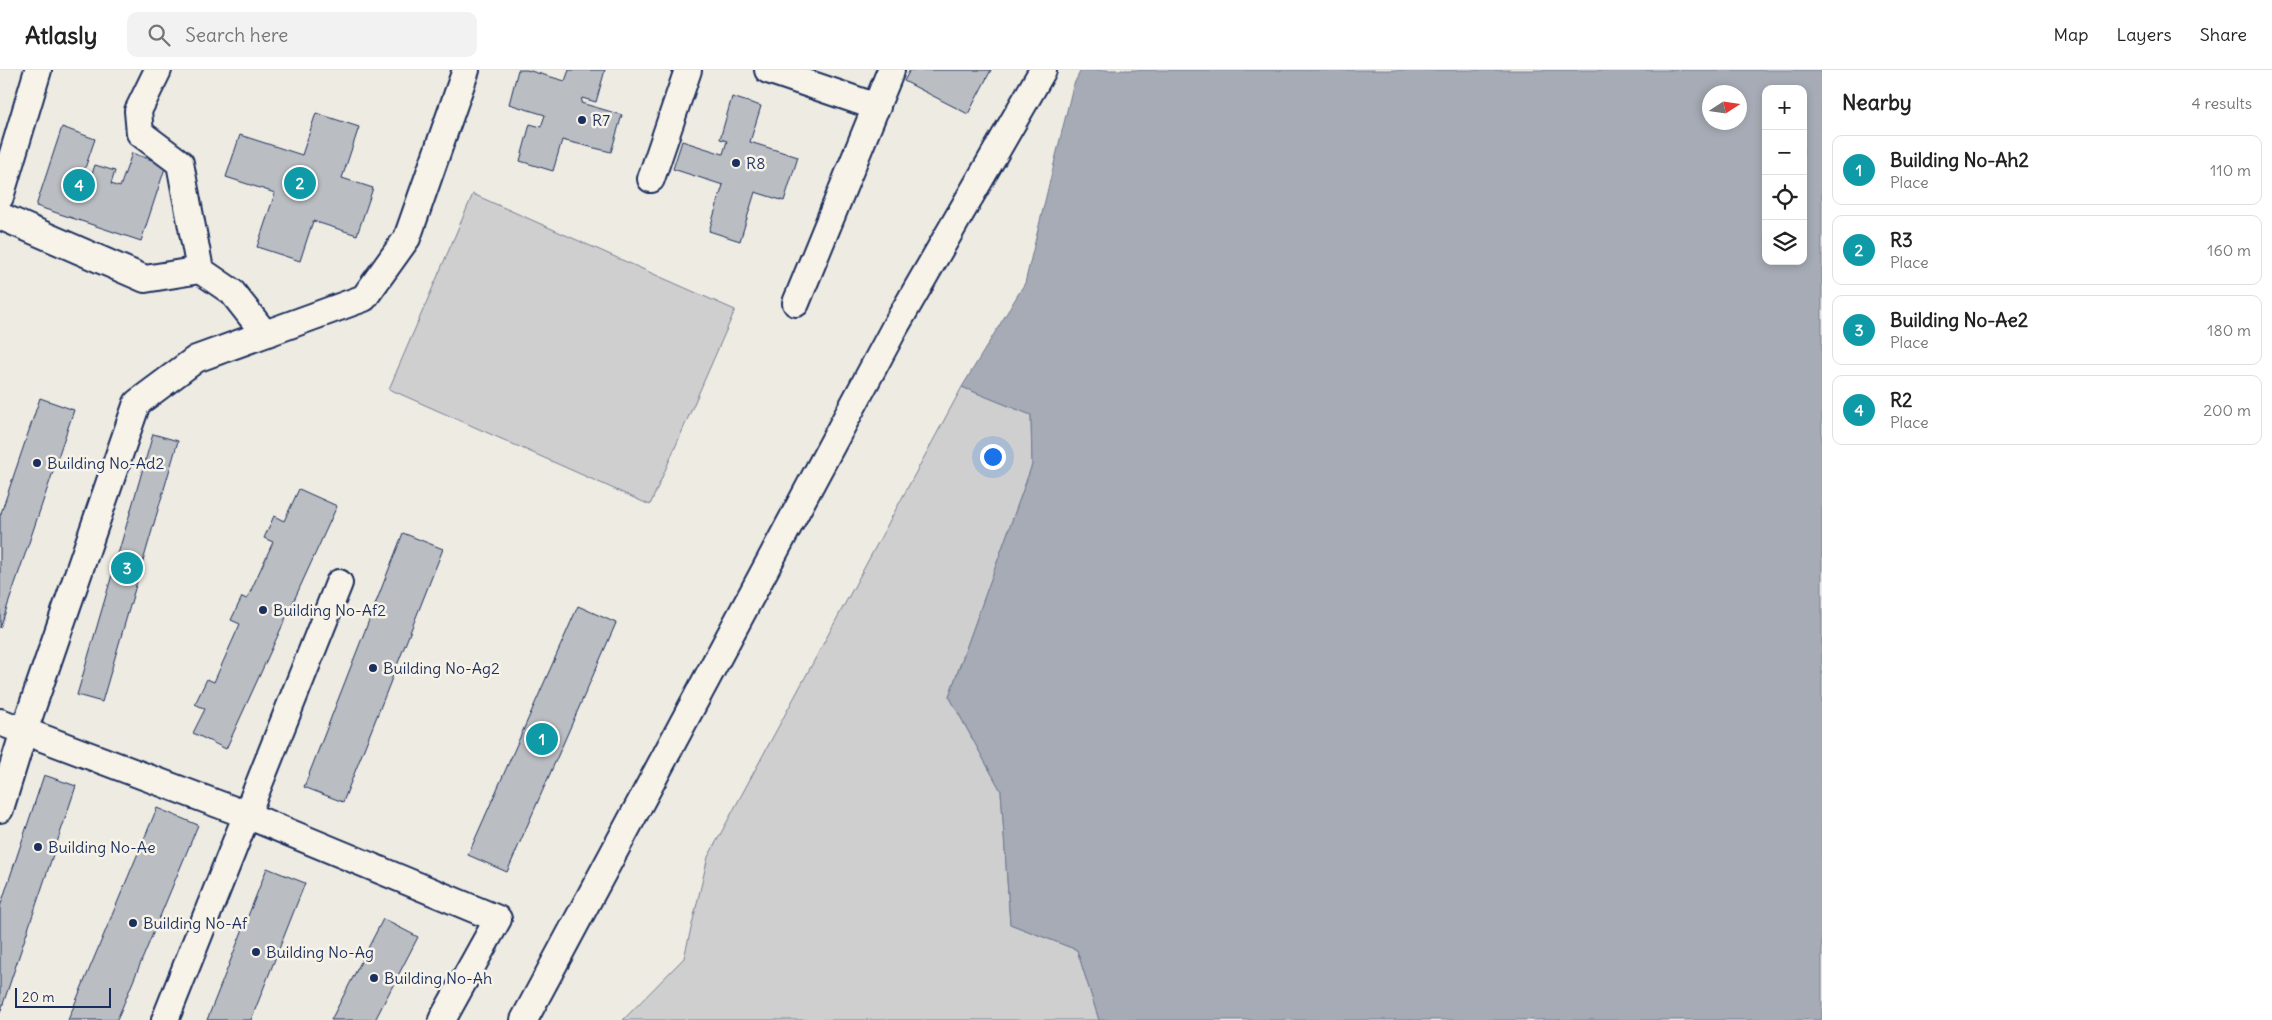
<!DOCTYPE html>
<meta charset="utf-8">
<style>
:root{--surface:#fff;--page:#f2f2f2;--text:#222;--muted:#767676;--line:#e0e0e0;--accent:#1b2f5e}
body{margin:0;font-family:Delius,sans-serif;background:var(--page);color:var(--text)}
.controls{position:absolute;right:15px;top:15px;display:grid;overflow:hidden;border-radius:10px;box-shadow:0 2px 8px #0003}
.controls button{width:45px;height:45px;display:grid;place-items:center;padding:0;border:0;border-bottom:1px solid var(--line);background:var(--surface);color:var(--text);font:25px sans-serif}
.compass{position:absolute;left:1702px;top:15px;width:45px;height:45px;border-radius:50%;background:var(--surface);box-shadow:0 2px 8px #0003;rotate:78deg}
.scale{position:absolute;left:15px;bottom:12px;width:96px;box-sizing:border-box;padding-left:5px;border:2px solid #1b2f5e;border-top:0;font-size:14px;line-height:18px;white-space:nowrap;color:#1b2f5e;-webkit-text-stroke:4px #f7f3e8;paint-order:stroke}
.you{position:absolute;left:992px;top:386px;width:18px;height:18px;margin:-12px;border:4px solid #fff;border-radius:50%;background:#1a73e8;box-shadow:0 0 0 8px #1a73e833}
.badge{display:grid;place-items:center;width:32px;height:32px;border-radius:50%;background:var(--accent);color:#fff;font-size:16px;font-weight:700}
.pin{position:absolute;translate:-50% -50%;border:2px solid #fff;box-shadow:0 1px 5px #0006}
.list{margin:0;padding:0;list-style:none}
h2{display:flex;justify-content:space-between;align-items:center;height:65px;margin:0;padding:0 20px;font-size:21px}
h2 small{font-size:16px;font-weight:400;color:var(--muted)}
.list li{display:grid;grid-template-columns:32px 1fr auto;gap:15px;align-items:center;box-sizing:border-box;height:70px;margin:0 10px 10px;padding:0 10px;border:1px solid var(--line);border-radius:10px}
.list b{display:block;font-size:19px;white-space:nowrap}
.list p{margin:0;font-size:16px;white-space:nowrap;color:var(--muted)}
.list em{font-size:16px;font-style:normal;color:var(--muted)}
.icon{flex:none;width:28px;height:28px;fill:none;stroke:currentColor;stroke-width:2;stroke-linecap:round;stroke-linejoin:round}
.map{position:relative;flex:none;width:1822px;height:950px;overflow:hidden}
header{display:flex;align-items:center;gap:30px;box-sizing:border-box;height:70px;padding:0 25px;background:var(--surface);border-bottom:1px solid var(--line)}
header strong{font-size:24px}
nav{display:flex;gap:28px;margin-inline-start:auto;font-size:18px}
.search{width:350px;height:45px;background:var(--page);display:flex;align-items:center;gap:12px;box-sizing:border-box;padding:0 18px;border-radius:10px;color:var(--muted);font-size:19px}
main{display:flex}
aside{flex:1;background:var(--surface)}
.map>svg:first-child{display:block}
</style>
<header>
<strong>Atlasly</strong>
<div class="search"><svg class="icon" aria-label="search" viewBox="0 0 24 24"><circle cx="10" cy="10" r="6"/><path d="M15 15l6 6"/></svg>Search here</div>
<nav><a>Map</a><a>Layers</a><a>Share</a></nav>
</header>
<main>
<div class="map">
<svg width="1822" height="950" viewBox="0 0 1822 950">
<rect width="100%" height="100%" fill="#eeebe2"/>
<filter id="ink" filterUnits="userSpaceOnUse"><feTurbulence type="fractalNoise" baseFrequency=".02" numOctaves="2"/><feDisplacementMap in="SourceGraphic" scale="10" xChannelSelector="R" yChannelSelector="G"/><feConvolveMatrix kernelMatrix="1 2 1 2 8 2 1 2 1" color-interpolation-filters="sRGB"/></filter>
<g filter="url(#ink)">
<path fill="#cfcfcf" stroke="#757f96" d="M 473,124 L 735,240 L 650,435 L 389,319 Z
M 962,317 L 1031,345 L 1032,395 L 949,626 L 1001,721 L 1010,854 L 1077,880 L 1099,950 L 623,950 L 684,888 L 708,787 Z"/>
<path fill="#a6abb5" stroke="#6e7992" fill-rule="evenodd" d="M 1081,0 L 1822,0 L 1822,950 L 1099,950 L 1077,880 L 1010,854 L 1001,721 L 949,626 L 1032,395 L 1031,345 L 962,317 L 1025,213 L 1073,16 ZM 1766,19 L 1803,19 L 1803,191 L 1766,191 ZM 1710,22 L 1740,22 L 1740,52 L 1710,52 Z"/>
<path fill="#babdc2" stroke="#1b2f5e" d="M 518,0 L 527,0 L 565,11 L 569,0 L 605,0 L 596,32 L 582,28 L 581,33 L 622,45 L 611,82 L 562,70 L 553,101 L 520,91 L 530,54 L 541,57 L 545,45 L 509,34 Z
M 910,0 L 991,0 L 968,44 L 904,11 Z
M 732,27 L 761,36 L 750,72 L 798,87 L 784,131 L 755,122 L 740,171 L 709,161 L 723,115 L 673,99 L 682,71 L 723,84 L 727,71 L 720,69 Z
M 316,43 L 359,57 L 342,108 L 373,118 L 357,165 L 313,151 L 300,191 L 257,177 L 275,123 L 226,107 L 240,65 L 302,85 Z
M 62,57 L 95,69 L 83,104 L 91,107 L 95,95 L 115,101 L 111,114 L 120,117 L 132,83 L 166,95 L 141,171 L 36,136 Z
M 40,328 L 74,340 L 0,558 L 0,446 Z
M 153,364 L 178,371 L 102,632 L 77,625 Z
M 299,419 L 337,436 L 226,679 L 193,663 L 205,639 L 195,634 L 207,609 L 214,612 L 240,554 L 231,550 L 242,527 L 247,529 L 273,472 L 264,468 L 274,446 L 284,451 Z
M 403,463 L 443,479 L 343,732 L 304,717 Z
M 578,536 L 616,553 L 507,802 L 468,785 Z
M 44,705 L 76,716 L 0,943 L 0,837 Z
M 157,738 L 198,755 L 117,950 L 68,950 Z
M 267,798 L 305,813 L 251,950 L 207,950 Z
M 383,849 L 418,867 L 375,950 L 331,950 Z"/>
<g fill="none" stroke-linecap="round" stroke-linejoin="round">
<defs>
<path id="minor" d="M 158,0 L 138,41 L 140,63 L 180,93 L 200,200 L 232,222 L 265,264
M 768,0 L 877,37
M 651,109 L 688,0
M 0,127 L 38,0
M 0,146 L 145,209 L 200,200
M 796,233 L 891,0
M 0,652 L 247,745 L 498,849 L 442,950
M 0,739 L 24,661 L 137,333 L 196,289 L 364,228 L 407,168 L 466,0
M 165,950 L 339,513
M 524,950 L 895,257 L 1043,0"/>
</defs>
<use href="#minor" stroke="#1b2f5e" stroke-width="30"/>
<use href="#minor" stroke="#f7f3e8" stroke-width="26"/>
</g>
</g>
<g fill="#1b2f5e" stroke="#f7f3e8" stroke-width="2">
<circle cx="582" cy="50" r="5"/>
<circle cx="736" cy="93" r="5"/>
<circle cx="37" cy="393" r="5"/>
<circle cx="263" cy="540" r="5"/>
<circle cx="373" cy="598" r="5"/>
<circle cx="38" cy="777" r="5"/>
<circle cx="133" cy="853" r="5"/>
<circle cx="256" cy="882" r="5"/>
<circle cx="374" cy="908" r="5"/>
</g>
<g text-anchor="middle" dominant-baseline="central" stroke-width="5" stroke-linejoin="round" paint-order="stroke">
<g font-size="16" fill="#1b2f5e" stroke="#f7f3e8" text-anchor="start">
<text x="592" y="50">R7</text>
<text x="746" y="93">R8</text>
<text x="47" y="393">Building No-Ad2</text>
<text x="273" y="540">Building No-Af2</text>
<text x="383" y="598">Building No-Ag2</text>
<text x="48" y="777">Building No-Ae</text>
<text x="143" y="853">Building No-Af</text>
<text x="266" y="882">Building No-Ag</text>
<text x="384" y="908">Building No-Ah</text>
</g>
</g>
</svg>
<div class="controls">
<button>+</button>
<button>−</button>
<button><svg class="icon" aria-label="locate" viewBox="0 0 24 24"><circle cx="12" cy="12" r="6"/><path d="M12 2v4M12 18v4M2 12h4M18 12h4"/></svg></button>
<button><svg class="icon" aria-label="layers" viewBox="0 0 24 24"><path d="M12 4l9 5-9 5-9-5zM3 14l9 5 9-5"/></svg></button>
</div>
<svg class="compass" viewBox="-18 -18 36 36"><path d="M0-13l5 13h-10z" fill="#e53935"/><path d="M0 13l5-13h-10z" fill="#767676"/></svg>
<div class="scale">20 m</div>
<div class="you"></div>
<div class="pin badge" style="left:542px;top:669px;background:#0f9aa8">1</div>
<div class="pin badge" style="left:300px;top:113px;background:#0f9aa8">2</div>
<div class="pin badge" style="left:127px;top:498px;background:#0f9aa8">3</div>
<div class="pin badge" style="left:79px;top:115px;background:#0f9aa8">4</div>
</div>
<aside>
<h2>Nearby<small>4 results</small></h2>
<ul class="list">
<li><span class="badge" style="background:#0f9aa8">1</span><div><b>Building No-Ah2</b><p>Place</p></div><em>110 m</em></li>
<li><span class="badge" style="background:#0f9aa8">2</span><div><b>R3</b><p>Place</p></div><em>160 m</em></li>
<li><span class="badge" style="background:#0f9aa8">3</span><div><b>Building No-Ae2</b><p>Place</p></div><em>180 m</em></li>
<li><span class="badge" style="background:#0f9aa8">4</span><div><b>R2</b><p>Place</p></div><em>200 m</em></li>
</ul>
</aside>
</main>
